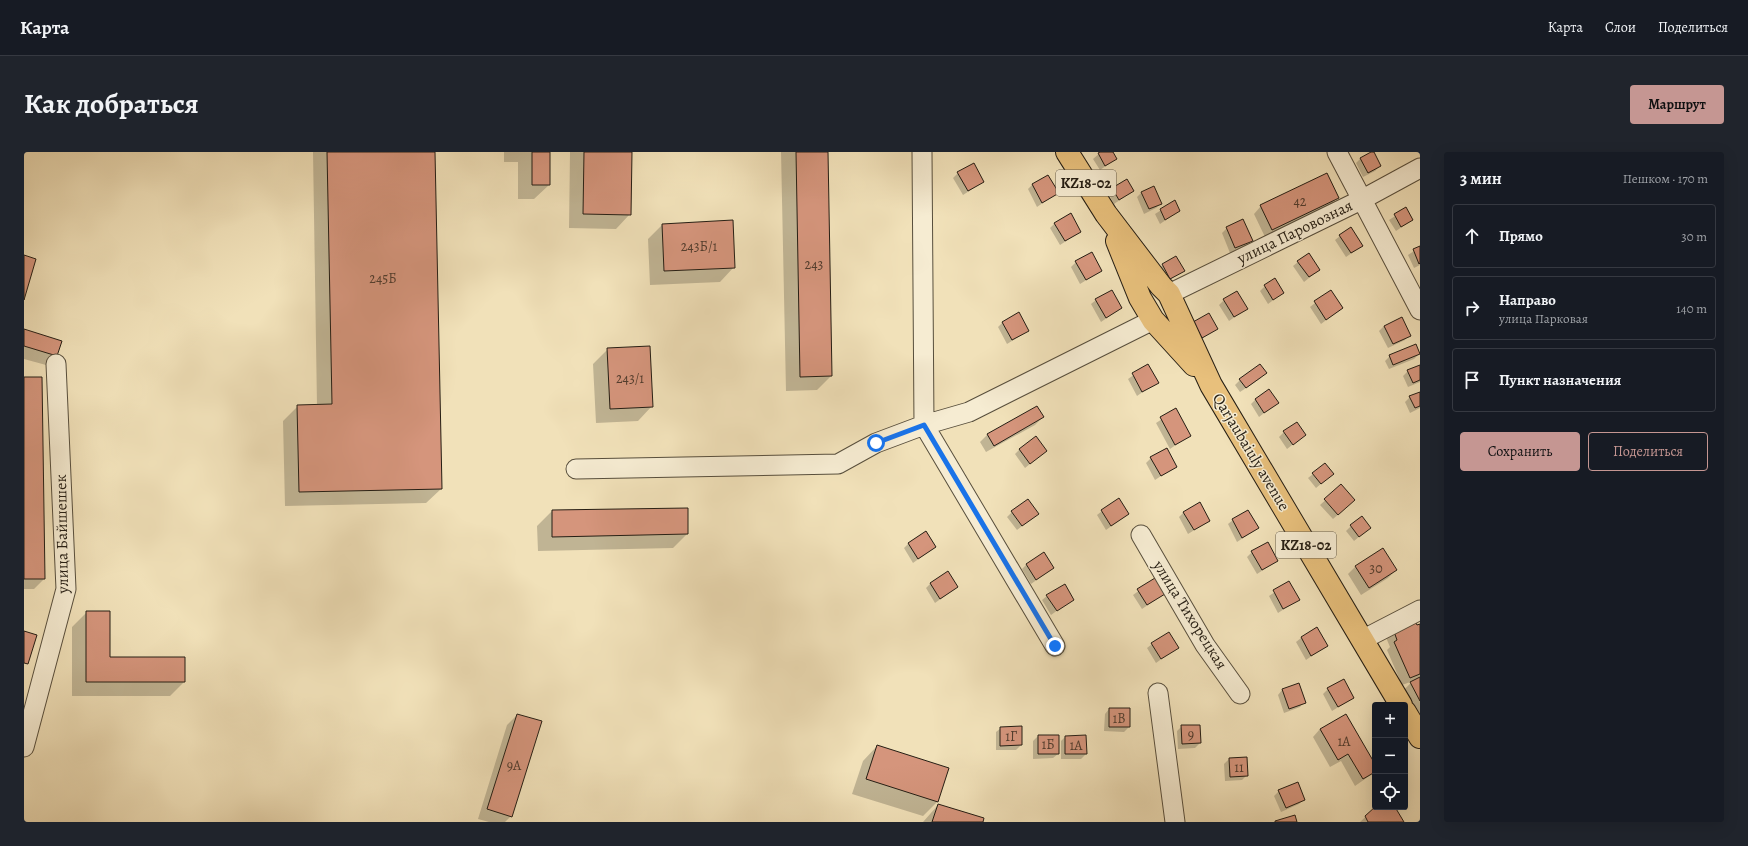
<!DOCTYPE html>
<html lang="ru">
<meta charset="utf-8">
<style>
:root{--surface:#171b24;--page:#20242c;--text:#f1f3f6;--muted:#9ea1a6;--line:#363941;--accent:#c59692}
body{margin:0;font-family:Alegreya,serif;background:var(--page);color:var(--text)}
.controls{position:absolute;right:12px;bottom:12px;display:grid;overflow:hidden;border-radius:4px;box-shadow:0 4px 16px #0002}
.controls button{width:36px;height:36px;display:grid;place-items:center;padding:0;border:0;border-bottom:1px solid var(--line);background:var(--surface);color:var(--text);font:20px sans-serif}
.stop{position:absolute;width:12px;height:12px;margin:-9px;border:3px solid #1a73e8;border-radius:50%;background:#fff}
.stop.end{background:#1a73e8;border-color:#fff;box-shadow:0 1px 4px #0008}
.list{margin:0;padding:0;list-style:none}
h2{display:flex;justify-content:space-between;align-items:center;height:52px;margin:0;padding:0 16px;font-size:17px}
h2 small{font-size:13px;font-weight:400;color:var(--muted)}
.list li{display:grid;grid-template-columns:26px 1fr auto;gap:12px;align-items:center;box-sizing:border-box;height:64px;margin:0 8px 8px;padding:0 8px;border:1px solid var(--line);border-radius:4px}
.list b{display:block;font-size:15px;white-space:nowrap}
.list p{margin:0;font-size:13px;white-space:nowrap;color:var(--muted)}
.list em{font-size:13px;font-style:normal;color:var(--muted)}
.actions{display:flex;gap:8px;padding:12px 16px}
.actions a{flex:1;padding:9px 0;border:1px solid var(--accent);border-radius:4px;text-align:center;font-size:14px;color:var(--accent)}
.actions .main{background:var(--accent);color:#111}
.icon{flex:none;width:22px;height:22px;fill:none;stroke:currentColor;stroke-width:2;stroke-linecap:round;stroke-linejoin:round}
.map{position:relative;flex:none;width:1396px;height:670px;overflow:hidden;border-radius:4px}
header{display:flex;align-items:center;gap:24px;box-sizing:border-box;height:56px;padding:0 20px;background:var(--surface);border-bottom:1px solid var(--line)}
header strong{font-size:19px}
nav{display:flex;gap:22px;margin-inline-start:auto;font-size:14px}
.intro{display:flex;align-items:center;justify-content:space-between;box-sizing:border-box;height:96px;padding:0 24px}
h1{margin:0;font-size:28px}
.button{padding:10px 18px;border-radius:4px;background:var(--accent);color:#111;font-size:14px;font-weight:700}
main{display:flex;gap:24px;padding:0 24px}
aside{flex:1;background:var(--surface);border-radius:4px;box-shadow:0 4px 16px #0002}
.map>svg:first-child{display:block}
</style>
<header>
<strong>Карта</strong>
<nav><a>Карта</a><a>Слои</a><a>Поделиться</a></nav>
</header>
<div class="intro"><h1>Как добраться</h1><a class="button">Маршрут</a></div>
<main>
<div class="map">
<svg width="1396" height="670" viewBox="0 0 1396 670">
<rect width="100%" height="100%" fill="#f1e1b9"/>
<filter id="stains"><feTurbulence type="fractalNoise" baseFrequency=".005" numOctaves="4"/><feColorMatrix values="0 0 0 0 .2 0 0 0 0 .09 0 0 0 0 .02 0 0 0 .5 -.17"/></filter>
<radialGradient id="worn" r=".72"><stop offset=".6" stop-color="#630" stop-opacity="0"/><stop offset="1" stop-color="#630" stop-opacity=".3"/></radialGradient>
<path fill="#0003" d="M 289,0 L 410,0 L 417,337 L 402,351 L 261,354 L 259,269 L 274,254 L 293,254 Z
M 480,0 L 525,0 L 525,33 L 510,47 L 494,47 L 494,10 L 480,10 Z
M 546,0 L 607,0 L 606,62 L 592,77 L 545,76 Z
M 757,0 L 803,0 L 807,224 L 793,238 L 762,239 Z
M 1077,0 L 1088,0 L 1092,7 L 1076,18 L 1069,7 Z
M 1349,0 L 1356,14 L 1351,19 L 1339,25 L 1332,11 L 1337,6 Z
M 934,21 L 959,30 L 939,43 L 929,26 Z
M 1008,33 L 1033,41 L 1013,55 L 1004,37 Z
M 1089,36 L 1109,39 L 1090,52 L 1084,41 Z
M 1118,40 L 1137,51 L 1132,56 L 1120,62 L 1113,45 Z
M 1314,45 L 1306,53 L 1241,85 L 1230,62 L 1237,54 Z
M 1150,50 L 1155,59 L 1136,72 L 1131,62 Z
M 1382,57 L 1388,68 L 1372,79 L 1365,68 Z
M 1031,71 L 1056,80 L 1036,93 L 1026,76 Z
M 638,73 L 710,115 L 696,130 L 626,133 L 624,87 Z
M 1203,76 L 1228,89 L 1223,93 L 1206,101 L 1198,81 Z
M 1316,84 L 1338,94 L 1322,105 L 1311,88 Z
M 1396,95 L 1396,113 L 1390,116 L 1384,103 Z
M 1152,105 L 1159,119 L 1141,131 L 1133,117 Z
M 1052,110 L 1077,119 L 1056,132 L 1047,115 Z
M 1274,110 L 1295,118 L 1280,130 L 1269,114 Z
M 1241,134 L 1259,141 L 1244,152 L 1236,139 Z
M 1306,139 L 1318,156 L 1297,172 L 1286,155 Z
M 1072,148 L 1097,156 L 1077,170 L 1067,152 Z
M 1200,148 L 1222,157 L 1205,169 L 1195,153 Z
M 979,170 L 1004,179 L 983,192 L 974,175 Z
M 1360,174 L 1385,183 L 1381,188 L 1364,196 L 1355,179 Z
M 1165,176 L 1193,176 L 1173,190 Z
M 0,178 L 32,203 L 22,213 L 0,207 Z
M 584,197 L 628,254 L 614,269 L 572,271 L 569,212 Z
M 1395,202 L 1390,207 L 1365,217 L 1361,209 L 1366,204 Z
M 1124,213 L 1133,230 L 1113,244 L 1104,227 Z
M 1396,214 L 1396,230 L 1384,235 L 1379,224 L 1384,219 Z
M 0,226 L 20,427 L 10,437 L 0,437 Z
M 1237,226 L 1216,240 L 1211,233 L 1216,228 Z
M 1396,241 L 1396,256 L 1386,261 L 1381,250 L 1386,245 Z
M 1232,247 L 1253,251 L 1235,265 L 1227,252 Z
M 1152,258 L 1166,283 L 1146,297 L 1132,271 Z
M 1019,265 L 1011,273 L 962,300 L 956,290 L 963,283 Z
M 1260,280 L 1281,283 L 1263,297 L 1255,285 Z
M 996,297 L 1022,299 L 1001,316 L 991,302 Z
M 1127,306 L 1152,314 L 1131,328 L 1122,311 Z
M 1289,322 L 1304,326 L 1292,336 L 1284,326 Z
M 1317,334 L 1325,353 L 1309,367 L 1296,353 Z
M 663,357 L 663,382 L 649,396 L 514,399 L 513,374 L 528,359 Z
M 1078,359 L 1104,362 L 1082,378 L 1073,363 Z
M 988,360 L 1014,362 L 993,378 L 983,365 Z
M 1160,360 L 1185,369 L 1164,382 L 1155,365 Z
M 1209,368 L 1234,376 L 1213,390 L 1204,372 Z
M 1327,374 L 1341,380 L 1330,389 L 1322,379 Z
M 885,391 L 911,395 L 889,411 L 880,396 Z
M 1228,400 L 1253,409 L 1233,422 L 1223,405 Z
M 1003,412 L 1029,416 L 1007,432 L 998,417 Z
M 1332,414 L 1372,418 L 1364,426 L 1337,443 L 1324,422 Z
M 1131,427 L 1140,442 L 1118,457 L 1109,443 Z
M 907,431 L 933,435 L 911,451 L 902,436 Z
M 1265,431 L 1274,448 L 1254,461 L 1245,444 Z
M 1023,444 L 1049,447 L 1027,463 L 1018,448 Z
M 63,460 L 85,506 L 160,530 L 146,544 L 48,544 L 48,475 Z
M 1396,473 L 1396,582 L 1367,550 L 1389,529 L 1378,533 L 1363,498 L 1366,495 L 1361,483 Z
M 1277,486 L 1302,494 L 1282,508 L 1272,490 Z
M 1128,492 L 1154,495 L 1132,511 L 1123,496 Z
M 1304,537 L 1329,546 L 1308,559 L 1299,542 Z
M 1258,538 L 1280,550 L 1276,555 L 1260,561 L 1254,543 Z
M 1085,557 L 1105,575 L 1100,580 L 1080,579 L 1081,562 Z
M 493,563 L 487,664 L 481,670 L 465,670 L 454,667 L 483,573 Z
M 1158,574 L 1176,591 L 1171,596 L 1154,597 L 1153,579 Z
M 997,575 L 997,593 L 992,598 L 972,598 L 972,580 L 977,576 Z
M 1296,577 L 1351,614 L 1351,620 L 1331,634 L 1317,609 L 1306,615 L 1289,585 Z
M 1014,584 L 1034,584 L 1034,602 L 1029,606 L 1009,607 L 1009,589 Z
M 1041,585 L 1062,602 L 1057,607 L 1037,607 L 1037,589 Z
M 853,594 L 924,617 L 913,650 L 899,664 L 828,642 L 839,609 Z
M 1205,607 L 1223,623 L 1218,628 L 1201,629 L 1200,612 Z
M 1255,639 L 1280,647 L 1275,652 L 1257,660 L 1250,644 Z
M 914,653 L 958,670 L 899,670 Z
M 1352,655 L 1370,655 L 1379,670 L 1336,670 Z"/>
<path fill="#d5957c" stroke="#251e14" d="M 303,0 L 411,0 L 418,337 L 275,340 L 273,253 L 308,252 Z
M 508,0 L 526,0 L 526,33 L 508,33 Z
M 560,0 L 608,0 L 607,63 L 559,62 Z
M 772,0 L 804,0 L 808,224 L 776,225 Z
M 1076,0 L 1089,0 L 1093,7 L 1081,14 L 1074,1 Z
M 1347,0 L 1350,0 L 1357,14 L 1344,21 L 1336,6 Z
M 950,11 L 960,30 L 944,39 L 933,20 Z
M 1303,21 L 1315,46 L 1248,78 L 1236,53 Z
M 1024,23 L 1035,41 L 1018,51 L 1008,32 Z
M 1103,27 L 1110,39 L 1095,48 L 1088,36 Z
M 1130,34 L 1138,52 L 1125,57 L 1117,40 Z
M 1151,48 L 1156,59 L 1141,68 L 1136,57 Z
M 1382,55 L 1389,68 L 1377,75 L 1370,62 Z
M 1047,61 L 1057,80 L 1041,89 L 1030,71 Z
M 1219,67 L 1229,89 L 1211,96 L 1202,75 Z
M 709,68 L 711,116 L 640,119 L 638,72 Z
M 1327,75 L 1339,94 L 1327,101 L 1315,83 Z
M 1396,94 L 1396,111 L 1395,112 L 1389,97 Z
M 1068,100 L 1078,119 L 1062,128 L 1051,109 Z
M 1285,101 L 1296,118 L 1285,125 L 1273,109 Z
M 0,103 L 12,107 L 0,148 Z
M 1152,104 L 1161,119 L 1146,127 L 1138,112 Z
M 1251,126 L 1260,141 L 1249,148 L 1240,133 Z
M 1088,138 L 1098,156 L 1082,166 L 1071,147 Z
M 1307,138 L 1319,156 L 1302,168 L 1290,149 Z
M 1213,139 L 1224,157 L 1210,165 L 1199,147 Z
M 995,160 L 1005,179 L 988,188 L 978,170 Z
M 1185,161 L 1194,177 L 1178,186 L 1169,170 Z
M 1378,165 L 1387,184 L 1369,192 L 1360,174 Z
M 0,177 L 38,189 L 33,204 L 0,194 Z
M 1392,192 L 1396,202 L 1369,213 L 1365,203 Z
M 626,194 L 629,255 L 586,257 L 583,196 Z
M 1124,212 L 1135,231 L 1118,240 L 1108,221 Z
M 1236,212 L 1243,221 L 1222,236 L 1215,227 Z
M 1396,213 L 1396,228 L 1389,231 L 1383,218 Z
M 0,225 L 18,225 L 21,427 L 0,427 Z
M 1245,237 L 1255,251 L 1240,261 L 1231,247 Z
M 1396,240 L 1396,254 L 1391,256 L 1385,244 Z
M 1013,254 L 1020,265 L 970,294 L 963,282 Z
M 1152,256 L 1167,284 L 1151,293 L 1136,265 Z
M 1273,270 L 1282,283 L 1269,293 L 1259,279 Z
M 1012,284 L 1023,299 L 1006,312 L 995,297 Z
M 1143,296 L 1153,315 L 1137,324 L 1126,305 Z
M 1301,311 L 1310,322 L 1297,332 L 1288,321 Z
M 1317,332 L 1331,348 L 1314,363 L 1300,347 Z
M 1095,346 L 1105,362 L 1087,374 L 1077,358 Z
M 1004,347 L 1015,362 L 998,374 L 987,359 Z
M 1176,350 L 1186,369 L 1170,378 L 1159,360 Z
M 664,356 L 664,382 L 528,385 L 528,358 Z
M 1224,358 L 1235,376 L 1218,386 L 1208,367 Z
M 1338,364 L 1347,376 L 1335,385 L 1326,373 Z
M 902,379 L 912,395 L 894,407 L 884,391 Z
M 1244,390 L 1254,409 L 1238,418 L 1227,399 Z
M 1359,396 L 1373,418 L 1345,436 L 1331,414 Z
M 1020,400 L 1030,416 L 1012,428 L 1002,412 Z
M 924,419 L 934,435 L 916,447 L 906,431 Z
M 1131,426 L 1141,442 L 1123,453 L 1113,437 Z
M 1265,429 L 1276,448 L 1259,457 L 1249,438 Z
M 1041,432 L 1050,448 L 1033,459 L 1022,443 Z
M 62,459 L 86,459 L 86,505 L 161,505 L 161,530 L 62,530 Z
M 1389,465 L 1393,473 L 1396,472 L 1396,522 L 1386,526 L 1370,490 L 1373,488 L 1368,474 Z
M 1293,475 L 1304,494 L 1287,504 L 1277,485 Z
M 0,479 L 13,483 L 4,512 L 0,511 Z
M 1145,480 L 1155,496 L 1137,507 L 1127,491 Z
M 1396,525 L 1396,549 L 1386,530 Z
M 1320,527 L 1330,546 L 1314,555 L 1303,536 Z
M 1275,531 L 1282,551 L 1265,557 L 1258,537 Z
M 1085,556 L 1106,556 L 1106,575 L 1085,575 Z
M 493,562 L 518,569 L 488,665 L 463,657 Z
M 1322,562 L 1351,612 L 1351,620 L 1339,627 L 1324,602 L 1314,608 L 1296,577 Z
M 1157,573 L 1176,573 L 1177,591 L 1158,592 Z
M 998,574 L 998,593 L 976,594 L 976,575 Z
M 1014,583 L 1035,583 L 1035,602 L 1014,602 Z
M 1062,583 L 1063,602 L 1041,602 L 1041,584 Z
M 853,593 L 925,616 L 914,650 L 842,627 Z
M 1223,605 L 1224,624 L 1206,625 L 1205,606 Z
M 1274,630 L 1281,648 L 1262,656 L 1254,638 Z
M 914,652 L 960,666 L 959,670 L 908,670 Z
M 1351,655 L 1371,655 L 1380,670 L 1344,670 L 1341,664 Z
M 1271,663 L 1273,670 L 1251,670 L 1251,669 Z"/>
<g fill="none" stroke-linecap="round" stroke-linejoin="round">
<defs>
<path id="minor" d="M 898,0 L 900,273 L 1031,494
M 1313,0 L 1396,158
M 1145,142 L 1339,47 L 1396,16
M 552,317 L 814,312 L 852,291 L 900,273 L 945,260 L 1129,168
M 1117,383 L 1181,493 L 1216,542
M 1338,488 L 1396,458
M 1134,541 L 1151,670
M 0,595 L 42,437 L 32,212"/>
<path id="highway" d="M 1043,0 L 1082,62 L 1137,134 L 1145,142 L 1187,233 L 1377,553
M 1093,89 L 1116,146 L 1129,168 L 1170,213
M 1381,560 L 1396,585"/>
</defs>
<use href="#minor" stroke="#584f3d" stroke-width="21"/>
<use href="#highway" stroke="#251e14" stroke-width="24"/>
<use href="#minor" stroke="#f6ecd2" stroke-width="19"/>
<use href="#highway" stroke="#e8c07c" stroke-width="22"/>
</g>
<g fill="none" stroke-linecap="round" stroke-linejoin="round">
<path stroke="#1a73e8" stroke-width="5" d="M 852,291 L 900,273 L 1031,494"/>
</g>
<g text-anchor="middle" dominant-baseline="central" stroke-width="3" stroke-linejoin="round" paint-order="stroke">
<g font-size="14" fill="#513c2e">
<text x="1276" y="49">42</text>
<text x="675" y="94">243Б/1</text>
<text x="790" y="112">243</text>
<text x="359" y="126">245Б</text>
<text x="606" y="226">243/1</text>
<text x="1352" y="416">30</text>
<text x="1095" y="566">1В</text>
<text x="1167" y="582">9</text>
<text x="987" y="584">1Г</text>
<text x="1320" y="589">1А</text>
<text x="1024" y="592">1Б</text>
<text x="1052" y="593">1А</text>
<text x="490" y="613">9А</text>
<text x="1215" y="615">11</text>
</g>
<g fill="#f6ecd2" stroke="#645c4d" stroke-width="1">
<rect x="1032" y="18" width="60" height="26" rx="3"/>
<rect x="1252" y="380" width="60" height="26" rx="3"/>
</g>
<g font-size="15" font-weight="bold" fill="#251e14">
<text x="1062" y="31">KZ18-02</text>
<text x="1282" y="393">KZ18-02</text>
</g>
<g font-size="16" fill="#251e14" stroke="#f6ecd2">
<text transform="translate(1271 80) rotate(-26)">улица Паровозная</text>
<text transform="translate(1227 300) rotate(59)">Qarjaubaiuly avenue</text>
<text transform="translate(38 382) rotate(-91)">улица Байшешек</text>
<text transform="translate(1166 463) rotate(58)">улица Тихорецкая</text>
</g>
</g>
<rect width="100%" height="100%" filter="url(#stains)"/>
<rect width="100%" height="100%" fill="url(#worn)"/>
</svg>
<div class="controls">
<button>+</button>
<button>−</button>
<button><svg class="icon" aria-label="locate" viewBox="0 0 24 24"><circle cx="12" cy="12" r="6"/><path d="M12 2v4M12 18v4M2 12h4M18 12h4"/></svg></button>
</div>
<div class="stop" style="left:852px;top:291px"></div>
<div class="stop end" style="left:1031px;top:494px"></div>
</div>
<aside>
<h2>3 мин<small>Пешком · 170 m</small></h2>
<ul class="list">
<li><svg class="icon" aria-label="ahead" viewBox="0 0 24 24"><path d="M12 20V5M6 11l6-6 6 6"/></svg><div><b>Прямо</b></div><em>30 m</em></li>
<li><svg class="icon" aria-label="right" viewBox="0 0 24 24"><path d="M7 20v-9h11M14 6l5 5-5 5"/></svg><div><b>Направо</b><p>улица Парковая</p></div><em>140 m</em></li>
<li><svg class="icon" aria-label="arrive" viewBox="0 0 24 24"><path d="M6 21V4h12l-3 4 3 4H6"/></svg><div><b>Пункт назначения</b></div></li>
</ul>
<div class="actions"><a class="main">Сохранить</a><a>Поделиться</a></div>
</aside>
</main>
